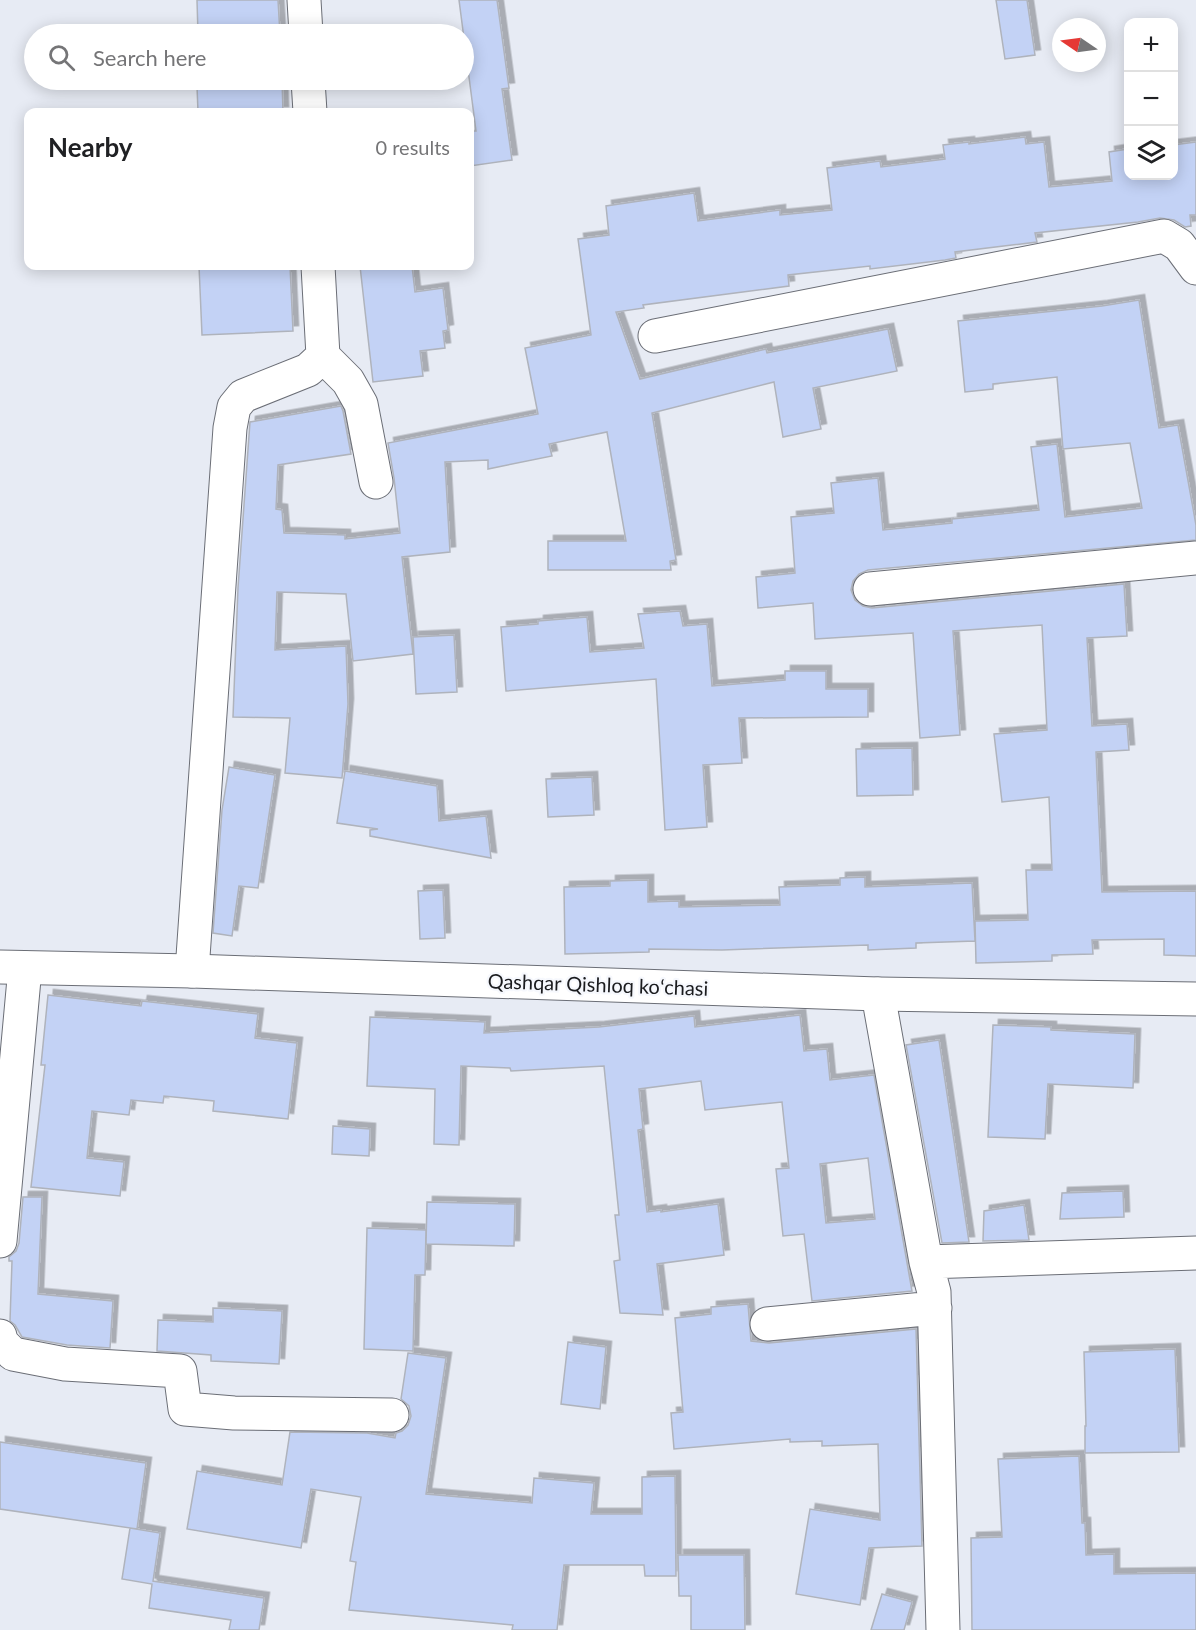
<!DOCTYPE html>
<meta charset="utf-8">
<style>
:root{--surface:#fff;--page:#f6f6f6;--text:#202124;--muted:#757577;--line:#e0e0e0}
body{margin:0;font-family:Lato,sans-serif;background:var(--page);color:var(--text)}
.controls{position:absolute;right:18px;top:18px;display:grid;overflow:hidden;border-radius:12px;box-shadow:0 3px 15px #0003}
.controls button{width:54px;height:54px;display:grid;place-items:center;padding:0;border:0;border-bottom:2px solid var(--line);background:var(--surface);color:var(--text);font:30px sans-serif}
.compass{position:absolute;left:1052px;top:18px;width:54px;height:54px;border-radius:50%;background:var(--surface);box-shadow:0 3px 15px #0003;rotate:283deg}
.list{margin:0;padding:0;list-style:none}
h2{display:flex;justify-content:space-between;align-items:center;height:78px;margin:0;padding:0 24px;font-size:26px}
h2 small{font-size:20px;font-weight:400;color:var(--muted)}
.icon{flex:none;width:33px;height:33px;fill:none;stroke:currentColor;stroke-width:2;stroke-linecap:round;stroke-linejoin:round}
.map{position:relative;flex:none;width:1196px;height:1630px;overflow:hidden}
.search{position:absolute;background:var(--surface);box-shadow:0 3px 15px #0003;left:24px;top:24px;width:450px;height:66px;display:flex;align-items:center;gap:15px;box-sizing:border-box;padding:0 21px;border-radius:33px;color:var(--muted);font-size:22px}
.panel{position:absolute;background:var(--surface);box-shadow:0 3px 15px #0003;left:24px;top:108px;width:450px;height:162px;border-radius:12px}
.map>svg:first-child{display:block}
</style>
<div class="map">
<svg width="1196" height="1630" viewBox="0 0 1196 1630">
<defs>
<filter id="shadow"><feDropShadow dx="5.5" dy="-5.5" stdDeviation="0" flood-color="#0004"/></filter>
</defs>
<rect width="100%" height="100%" fill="#e7ebf4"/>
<path fill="#c3d2f5" stroke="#afb3bc" stroke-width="1.5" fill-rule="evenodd" filter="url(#shadow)" d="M 197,0 L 278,0 L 280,34 L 198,34 Z
M 459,0 L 497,0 L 509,88 L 502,89 L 512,160 L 470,166 L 470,131 L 476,131 Z
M 996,0 L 1027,0 L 1035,55 L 1005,59 Z
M 252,80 L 282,80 L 283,112 L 198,112 L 197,86 L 253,84 Z
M 1025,137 L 1026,144 L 1044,142 L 1049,187 L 1112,181 L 1109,152 L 1128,149 L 1128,176 L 1173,176 L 1173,145 L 1196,142 L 1196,215 L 1190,215 L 1191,226 L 1185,227 L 1174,220 L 1160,218 L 1138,222 L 1035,233 L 1037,242 L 955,252 L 956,258 L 945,260 L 870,269 L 870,266 L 788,275 L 789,286 L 643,305 L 644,308 L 616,312 L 640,379 L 766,349 L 767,353 L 888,329 L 897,371 L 813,388 L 821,429 L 783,437 L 774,382 L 652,413 L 676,560 L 670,561 L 671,570 L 548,570 L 548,541 L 626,541 L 607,432 L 549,444 L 552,456 L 488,469 L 488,460 L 445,462 L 450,552 L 402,557 L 413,654 L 353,661 L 346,594 L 277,592 L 275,650 L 346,646 L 348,704 L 342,778 L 285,773 L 290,718 L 233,717 L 238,588 L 250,422 L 341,406 L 343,411 L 351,454 L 278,465 L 276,509 L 282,510 L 284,533 L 345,535 L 345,539 L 400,533 L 394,478 L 388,443 L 538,414 L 525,348 L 591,335 L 578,239 L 609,235 L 606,206 L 694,193 L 698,221 L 780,210 L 780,215 L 832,210 L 827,168 L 880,161 L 881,167 L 945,159 L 943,145 L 969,142 L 969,144 Z
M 199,266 L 290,266 L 293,331 L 202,335 Z
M 360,266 L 412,266 L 415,292 L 443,288 L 448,330 L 443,331 L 445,348 L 420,351 L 423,376 L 373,382 Z
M 1139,300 L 1159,428 L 1178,425 L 1196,525 L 1196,540 L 868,570 L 859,574 L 853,581 L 851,590 L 855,600 L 863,606 L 872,608 L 1124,584 L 1127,636 L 1087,638 L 1092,726 L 1127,724 L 1129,750 L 1096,752 L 1102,892 L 1196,891 L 1196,956 L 1164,955 L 1164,939 L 1092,940 L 1093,954 L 1052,955 L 1052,961 L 976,963 L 975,921 L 1028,920 L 1026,870 L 1052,870 L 1049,797 L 1002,802 L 994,734 L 1047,730 L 1042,625 L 953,631 L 960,735 L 920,738 L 913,633 L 815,639 L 813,603 L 758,608 L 756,577 L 795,573 L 791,517 L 834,513 L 831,483 L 878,478 L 883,530 L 952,523 L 952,519 L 1039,510 L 1031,447 L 1057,444 L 1065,517 L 1142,508 L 1130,443 L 1063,449 L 1057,377 L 993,384 L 993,389 L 965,392 L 958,321 L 1102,306 Z
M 680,611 L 683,626 L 707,624 L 712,686 L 785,680 L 785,671 L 826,671 L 826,689 L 868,689 L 868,717 L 739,718 L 742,763 L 703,765 L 707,827 L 665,830 L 656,679 L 506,691 L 501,627 L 538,624 L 538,621 L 587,617 L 590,652 L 644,648 L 638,614 Z
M 454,635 L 457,692 L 416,694 L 413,637 Z
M 912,748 L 913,795 L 857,796 L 856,749 Z
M 229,767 L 275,775 L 258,888 L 239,886 L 232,936 L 213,933 L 222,810 Z
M 345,771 L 437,786 L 439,821 L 486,816 L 491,858 L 370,836 L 370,830 L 378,829 L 337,823 Z
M 592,777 L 594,815 L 548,817 L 546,779 Z
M 865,877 L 865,887 L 972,883 L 975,941 L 916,943 L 916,948 L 868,950 L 868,945 L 722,950 L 649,949 L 649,952 L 565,954 L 564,887 L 610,886 L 610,881 L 648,880 L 648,902 L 679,901 L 679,907 L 780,905 L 779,887 L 840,885 L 840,878 Z
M 443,890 L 445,938 L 420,939 L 418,891 Z
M 48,995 L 141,1006 L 142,1001 L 258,1014 L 255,1038 L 297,1043 L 288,1119 L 213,1111 L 214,1101 L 164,1096 L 163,1103 L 131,1100 L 129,1115 L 92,1111 L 87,1158 L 124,1162 L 120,1196 L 31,1187 L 45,1065 L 41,1065 Z
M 800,1015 L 804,1051 L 827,1049 L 830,1080 L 874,1075 L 912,1291 L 812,1301 L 804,1234 L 783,1236 L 776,1169 L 789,1168 L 782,1102 L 705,1110 L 701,1081 L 639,1089 L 643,1129 L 638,1130 L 647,1212 L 661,1210 L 661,1212 L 718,1204 L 724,1255 L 657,1264 L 663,1315 L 620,1313 L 614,1261 L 620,1260 L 615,1215 L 619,1215 L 604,1066 L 511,1071 L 510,1068 L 461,1066 L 459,1145 L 434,1144 L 435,1089 L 367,1086 L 370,1017 L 485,1022 L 484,1033 L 599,1027 L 694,1016 L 695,1027 ZM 868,1158 L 875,1219 L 826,1223 L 820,1164 Z
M 993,1025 L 1051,1027 L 1051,1030 L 1135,1034 L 1133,1088 L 1048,1084 L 1045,1139 L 988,1137 Z
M 939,1040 L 969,1242 L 942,1243 L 906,1045 Z
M 333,1126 L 370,1129 L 369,1156 L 332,1154 Z
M 1123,1191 L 1124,1217 L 1060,1219 L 1062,1193 Z
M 23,1197 L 42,1197 L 38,1294 L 113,1301 L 110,1348 L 67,1345 L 22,1337 L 15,1325 L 10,1321 L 12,1261 L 9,1261 L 9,1257 L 16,1251 L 19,1243 Z
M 427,1202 L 515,1204 L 514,1246 L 426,1244 Z
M 1024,1205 L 1029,1240 L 983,1241 L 984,1211 Z
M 367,1228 L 426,1230 L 425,1275 L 415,1275 L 413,1351 L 364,1349 Z
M 748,1304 L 751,1341 L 769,1343 L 916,1329 L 922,1546 L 869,1548 L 860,1605 L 796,1594 L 810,1509 L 880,1520 L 878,1444 L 822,1446 L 822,1441 L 790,1442 L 790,1439 L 674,1449 L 671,1413 L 683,1412 L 675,1318 L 711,1314 L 711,1307 Z
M 213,1308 L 282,1311 L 279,1364 L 211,1361 L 211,1355 L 157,1351 L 158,1320 L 213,1322 Z
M 568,1342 L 606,1347 L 600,1409 L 561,1404 Z
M 1175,1349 L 1179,1452 L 1085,1453 L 1085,1426 L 1086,1426 L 1084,1352 Z
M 408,1353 L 446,1358 L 426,1494 L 532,1503 L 534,1478 L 594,1483 L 591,1514 L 642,1514 L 642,1477 L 675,1476 L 676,1576 L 645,1576 L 644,1565 L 564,1565 L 557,1630 L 512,1630 L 513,1625 L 349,1610 L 356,1562 L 350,1561 L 361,1497 L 311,1489 L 301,1548 L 187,1529 L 197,1471 L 282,1485 L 290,1432 L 367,1433 L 395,1438 L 396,1433 L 402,1431 L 408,1425 L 411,1416 L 409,1406 L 401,1399 Z
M 0,1442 L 146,1463 L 137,1529 L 0,1509 Z
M 1079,1456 L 1082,1523 L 1085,1523 L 1086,1555 L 1114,1554 L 1114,1574 L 1196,1573 L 1196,1630 L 972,1630 L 971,1538 L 1002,1537 L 998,1459 Z
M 130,1528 L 160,1533 L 153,1581 L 264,1598 L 259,1630 L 229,1630 L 231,1620 L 149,1608 L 152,1584 L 122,1579 Z
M 678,1555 L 744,1555 L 745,1630 L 691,1630 L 691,1596 L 679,1596 Z
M 882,1594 L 912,1602 L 904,1630 L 871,1630 Z"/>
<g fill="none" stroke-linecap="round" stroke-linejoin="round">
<defs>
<path id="minor" d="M 304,0 L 306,34
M 308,80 L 310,112
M 318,266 L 323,356 L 348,381 L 361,404 L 376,482
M 655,336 L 1164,236 L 1179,245 L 1196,268
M 870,589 L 1196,558
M 192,971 L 230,428 L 234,407 L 243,396 L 308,370 L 323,356
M 878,994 L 926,1262 L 934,1292 L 943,1630
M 0,1241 L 25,968
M 926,1262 L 1196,1253
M 767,1324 L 935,1308
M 0,1336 L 1,1342 L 13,1354 L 65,1364 L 180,1371 L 185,1409 L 234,1413 L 392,1415"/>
<path id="major" d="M 0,967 L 192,971 L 878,994 L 1196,999"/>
</defs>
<use href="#minor" stroke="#6b6e76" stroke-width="35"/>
<use href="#major" stroke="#6b6e76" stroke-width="35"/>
<use href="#minor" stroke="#fff" stroke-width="33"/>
<use href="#major" stroke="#fff" stroke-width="33"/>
</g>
<g text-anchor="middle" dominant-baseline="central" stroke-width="4.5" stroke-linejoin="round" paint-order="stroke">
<g font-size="20" fill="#1a1b1e" stroke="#f6f8fd">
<text transform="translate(598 984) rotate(2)">Qashqar Qishloq koʻchasi</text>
</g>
</g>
</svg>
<div class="controls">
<button>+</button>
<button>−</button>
<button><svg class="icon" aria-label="layers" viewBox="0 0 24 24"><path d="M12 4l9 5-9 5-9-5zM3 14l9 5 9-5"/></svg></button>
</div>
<svg class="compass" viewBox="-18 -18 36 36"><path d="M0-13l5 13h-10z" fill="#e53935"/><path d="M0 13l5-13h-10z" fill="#757577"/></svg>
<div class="search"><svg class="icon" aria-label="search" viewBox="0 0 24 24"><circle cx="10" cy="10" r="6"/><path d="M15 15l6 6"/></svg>Search here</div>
<section class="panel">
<h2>Nearby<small>0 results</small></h2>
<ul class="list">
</ul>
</section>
</div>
